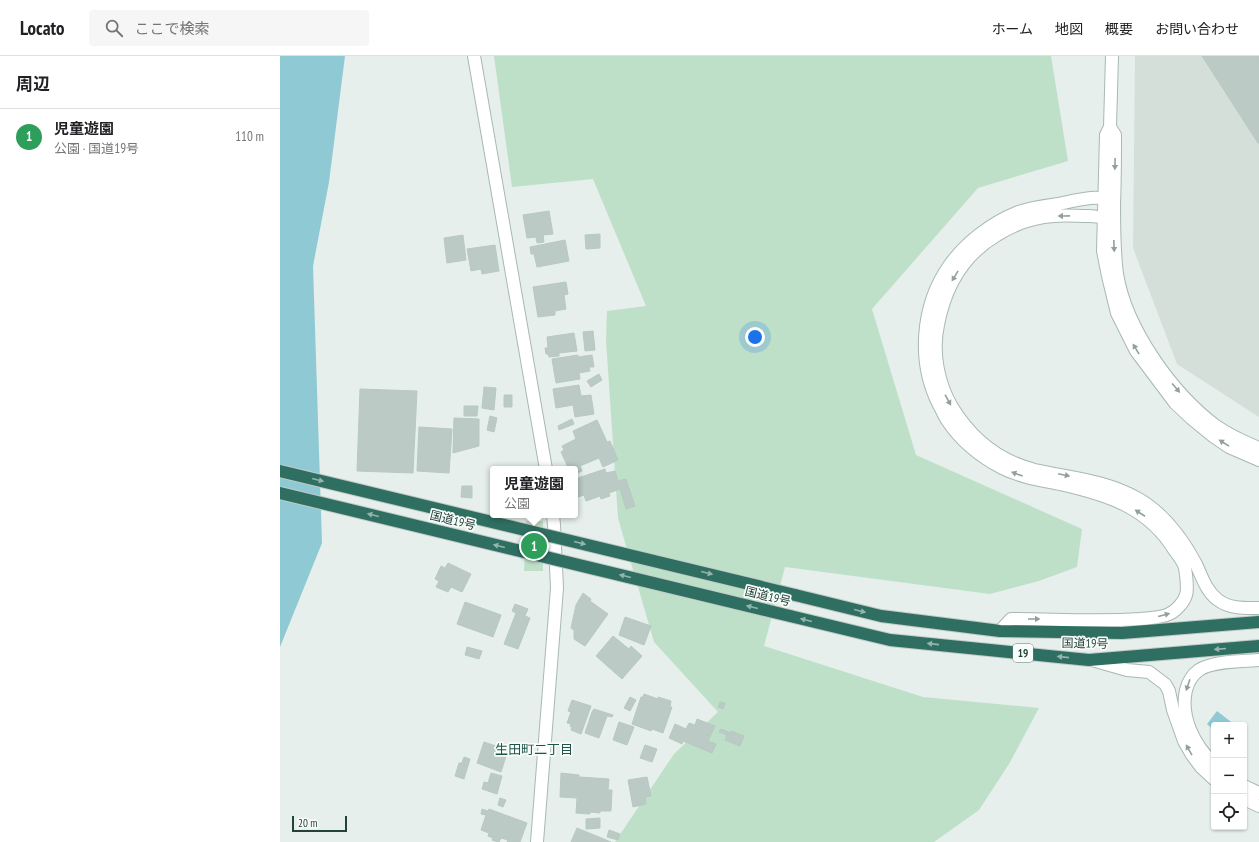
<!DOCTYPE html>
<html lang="ja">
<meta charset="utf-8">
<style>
:root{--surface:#fff;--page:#f6f6f6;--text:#202124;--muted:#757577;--line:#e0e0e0;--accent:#7f4e3f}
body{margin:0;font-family:"PT Sans Narrow","Noto Sans JP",sans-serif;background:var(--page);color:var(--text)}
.controls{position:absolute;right:12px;bottom:12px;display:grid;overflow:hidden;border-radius:4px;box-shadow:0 1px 3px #0004}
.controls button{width:36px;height:36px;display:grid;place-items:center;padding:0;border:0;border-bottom:1px solid var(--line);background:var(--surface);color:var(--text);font:20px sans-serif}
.scale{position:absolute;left:12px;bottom:10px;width:55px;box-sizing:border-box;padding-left:4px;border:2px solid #24423a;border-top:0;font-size:11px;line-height:14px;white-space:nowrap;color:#24423a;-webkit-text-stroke:3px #f7fbf9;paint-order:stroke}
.you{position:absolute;left:475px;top:281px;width:14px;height:14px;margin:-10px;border:3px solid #fff;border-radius:50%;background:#1a73e8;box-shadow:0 0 0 6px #1a73e833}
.badge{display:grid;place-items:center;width:26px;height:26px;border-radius:50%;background:var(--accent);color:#fff;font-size:13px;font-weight:700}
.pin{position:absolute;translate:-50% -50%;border:2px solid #fff;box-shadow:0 1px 4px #0006}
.popup{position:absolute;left:210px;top:410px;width:88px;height:52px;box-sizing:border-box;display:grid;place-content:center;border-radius:4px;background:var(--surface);filter:drop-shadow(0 1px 3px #0005);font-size:13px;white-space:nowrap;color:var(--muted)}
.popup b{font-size:15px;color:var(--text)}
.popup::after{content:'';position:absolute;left:50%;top:100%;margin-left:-8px;border:8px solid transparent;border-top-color:var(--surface)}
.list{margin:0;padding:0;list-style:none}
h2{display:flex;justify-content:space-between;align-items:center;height:52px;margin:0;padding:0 16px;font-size:17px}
h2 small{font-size:13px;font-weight:400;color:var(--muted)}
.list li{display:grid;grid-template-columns:26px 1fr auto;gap:12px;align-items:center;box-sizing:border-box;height:56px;padding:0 16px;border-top:1px solid var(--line)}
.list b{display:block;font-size:15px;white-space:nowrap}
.list p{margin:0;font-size:13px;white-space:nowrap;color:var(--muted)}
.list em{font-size:13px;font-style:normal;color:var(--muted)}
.icon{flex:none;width:22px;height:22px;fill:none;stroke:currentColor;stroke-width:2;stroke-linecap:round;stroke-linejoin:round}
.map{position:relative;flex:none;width:979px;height:786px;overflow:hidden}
header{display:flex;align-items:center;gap:24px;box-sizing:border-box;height:56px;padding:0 20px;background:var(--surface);border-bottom:1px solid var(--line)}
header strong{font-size:19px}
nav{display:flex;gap:22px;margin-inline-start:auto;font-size:14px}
.search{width:280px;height:36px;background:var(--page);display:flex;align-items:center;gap:10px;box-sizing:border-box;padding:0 14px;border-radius:4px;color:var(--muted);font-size:15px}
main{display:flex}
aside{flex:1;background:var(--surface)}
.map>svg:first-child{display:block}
</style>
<header>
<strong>Locato</strong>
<div class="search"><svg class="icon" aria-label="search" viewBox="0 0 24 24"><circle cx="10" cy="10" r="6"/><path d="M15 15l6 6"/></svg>ここで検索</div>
<nav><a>ホーム</a><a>地図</a><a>概要</a><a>お問い合わせ</a></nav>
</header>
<main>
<aside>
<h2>周辺<small></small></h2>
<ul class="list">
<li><span class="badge" style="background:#2e9e5b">1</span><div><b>児童遊園</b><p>公園 · 国道19号</p></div><em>110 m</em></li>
</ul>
</aside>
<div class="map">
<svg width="979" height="786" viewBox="0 0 979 786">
<rect width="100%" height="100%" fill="#e6efeb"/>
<path fill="#d4dfda" d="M 855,0 L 979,0 L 979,361 L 897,308 L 853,192 Z"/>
<path fill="#bfe0c8" d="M 214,0 L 771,0 L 788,105 L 698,132 L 592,253 L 636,399 L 802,473 L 797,511 L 759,525 L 710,538 L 505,511 L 484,590 L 643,641 L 759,652 L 729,708 L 699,754 L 654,786 L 335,786 L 394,698 L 438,656 L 374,586 L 338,462 L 326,284 L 327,255 L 366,250 L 313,123 L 232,131 Z
M 246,465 L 263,465 L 263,515 L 244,515 Z"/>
<path fill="#8ec9d4" d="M 0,0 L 65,0 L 49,126 L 33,210 L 42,487 L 0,591 Z
M 937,655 L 955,669 L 934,669 L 934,674 L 927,668 Z"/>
<path fill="#bbcac4" stroke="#b8c9c2" d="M 922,0 L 979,0 L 979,87 L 978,87 Z
M 269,155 L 273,178 L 263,179 L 264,186 L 257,187 L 256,181 L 247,182 L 243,159 Z
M 320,178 L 320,192 L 306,193 L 305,179 Z
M 183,179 L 186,204 L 167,207 L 164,182 Z
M 285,184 L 289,205 L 257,211 L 254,198 L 251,198 L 250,191 Z
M 215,189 L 219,215 L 202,218 L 201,213 L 191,215 L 187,193 Z
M 286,226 L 288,238 L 284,239 L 286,253 L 275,255 L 275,259 L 258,261 L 253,231 Z
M 313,275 L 315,294 L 305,295 L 303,276 Z
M 294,277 L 297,295 L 279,297 L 279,300 L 269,301 L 268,298 L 266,298 L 265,292 L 268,292 L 267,281 Z
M 298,299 L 298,301 L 312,299 L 314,311 L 309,311 L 310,315 L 299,317 L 300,323 L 276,327 L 272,303 Z
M 319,318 L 322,324 L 311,331 L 307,325 Z
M 299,329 L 301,340 L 311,339 L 314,358 L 295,361 L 293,349 L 276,352 L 273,333 Z
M 204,331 L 216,332 L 214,354 L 202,352 Z
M 80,333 L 137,335 L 133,417 L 77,415 Z
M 224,339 L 232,339 L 232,351 L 224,351 Z
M 184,350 L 198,350 L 197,360 L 184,360 Z
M 210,360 L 217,362 L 214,376 L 207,374 Z
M 174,362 L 199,363 L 199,390 L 173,397 Z
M 292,363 L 294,368 L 279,374 L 278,370 Z
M 317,364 L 327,386 L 330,385 L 338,404 L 323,411 L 319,402 L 300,410 L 302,415 L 295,418 L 295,413 L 287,413 L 286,411 L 288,411 L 281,396 L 284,394 L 282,390 L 296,383 L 293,375 Z
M 139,371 L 172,373 L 169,417 L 137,415 Z
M 325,413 L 326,417 L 335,415 L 338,425 L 346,423 L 355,450 L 346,453 L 340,433 L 329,437 L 330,440 L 321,443 L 320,440 L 306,445 L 304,439 L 295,442 L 295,423 Z
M 182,430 L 192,430 L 192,442 L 181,441 Z
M 168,507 L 191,518 L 182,536 L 171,531 L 168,536 L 156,531 L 159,525 L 155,523 L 161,510 L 165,512 Z
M 303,537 L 311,543 L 310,545 L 328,558 L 305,590 L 294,583 L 294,574 L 291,572 L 296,549 Z
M 185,546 L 221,559 L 213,581 L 177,568 Z
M 235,548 L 248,553 L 245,560 L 250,562 L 238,593 L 224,588 L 236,557 L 232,555 Z
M 345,561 L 371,570 L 364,589 L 339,579 Z
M 333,580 L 349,593 L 351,590 L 362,600 L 342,623 L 316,600 Z
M 187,591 L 202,595 L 199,603 L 185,599 Z
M 364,638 L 378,643 L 378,641 L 391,645 L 390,651 L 392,651 L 383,677 L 372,673 L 371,675 L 352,668 L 361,641 L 363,641 Z
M 350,641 L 356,644 L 350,655 L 344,652 Z
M 292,644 L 311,650 L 301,678 L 291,674 L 292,671 L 290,670 L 291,668 L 287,667 L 291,656 L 288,655 Z
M 440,646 L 445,647 L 443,653 L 438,651 Z
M 314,653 L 333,659 L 332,661 L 327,660 L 319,682 L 305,677 L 312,656 Z
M 417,663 L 435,670 L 428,685 L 436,688 L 432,697 L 403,685 L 402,688 L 389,682 L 395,668 L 406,673 L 409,667 L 415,669 Z
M 339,666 L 354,671 L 347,689 L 333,684 Z
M 441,673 L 451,677 L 451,675 L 464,680 L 460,690 L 445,684 L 447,679 L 439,676 Z
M 204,686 L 228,694 L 221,716 L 197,707 Z
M 365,689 L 377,693 L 372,706 L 360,702 Z
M 184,701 L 190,703 L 184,723 L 175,720 L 179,707 L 182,707 Z
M 211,717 L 222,720 L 217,738 L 202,733 L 204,726 L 208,727 Z
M 281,717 L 299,719 L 299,721 L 329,723 L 328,734 L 332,734 L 331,755 L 320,755 L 320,757 L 310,756 L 310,758 L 296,757 L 297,742 L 280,741 Z
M 367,721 L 371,740 L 365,741 L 366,748 L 353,751 L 348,724 Z
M 220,742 L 226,744 L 223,751 L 218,749 Z
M 202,753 L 208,755 L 209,753 L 247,767 L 240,786 L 227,786 L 228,784 L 221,782 L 219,786 L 218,786 L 212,784 L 213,782 L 208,780 L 209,777 L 201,774 L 206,759 L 201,758 Z
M 320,762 L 320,772 L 306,773 L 306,763 Z
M 297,772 L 331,786 L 291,786 Z
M 329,774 L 340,778 L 338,784 L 327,781 Z"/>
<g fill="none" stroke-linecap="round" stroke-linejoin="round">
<defs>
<path id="minor" d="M 194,0 L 266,413
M 832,0 L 830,71 L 826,79 L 823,195 L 828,220 L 837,257 L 856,295 L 895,347 L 911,362 L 933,380 L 949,391 L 979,404
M 830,71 L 835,79 C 835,102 835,125 834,148 C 834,172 834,195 837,218 C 846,273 892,337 936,370 C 949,379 964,386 979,392
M 834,151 C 831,154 827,159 823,160 C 820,162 813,160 809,160 C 797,160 785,159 774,160 C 754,161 733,169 717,179 C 683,199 665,231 658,269 C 652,296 658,327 672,351 C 691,382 719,405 755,414 C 791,422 825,424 857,442 C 884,457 902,482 916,508 C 922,521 926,535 938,544 C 950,553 965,552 979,552
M 720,575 L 731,563 C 773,563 817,566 860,563 C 869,562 881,562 889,558 C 896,555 904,546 906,539 C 908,534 906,514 904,509 C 902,504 898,499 895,495 C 868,451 828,439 780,428 C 760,424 740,421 722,412 C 701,401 680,384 667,364 C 664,360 662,354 659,349 C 637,306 641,250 669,210 C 684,188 711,167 736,157 C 748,152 764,150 778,148 C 788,146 815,139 824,143 C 828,145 831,149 834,151
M 812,604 L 847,614 L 869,616 L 885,628 L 889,635 L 893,654 L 904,685 L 912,699 L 921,711 L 934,723
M 934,708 C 914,689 900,661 906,634 C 908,626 912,619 919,614 C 932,605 963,605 979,604
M 964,730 L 979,737
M 964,743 L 979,750
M 257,786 L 277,532 L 274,469 L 273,459"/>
<path id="highway" d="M 515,539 L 601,560 L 720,575 L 842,577 L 979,566
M 510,560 L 610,584 L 809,604 L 979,590"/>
</defs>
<use href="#minor" stroke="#a8b8b2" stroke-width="14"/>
<use href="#highway" stroke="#c2cac8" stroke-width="14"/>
<use href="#minor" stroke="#fff" stroke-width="12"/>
<use href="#highway" stroke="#2f6f62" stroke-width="12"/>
<defs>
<path id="highway-bridge" d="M 0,415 L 515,539
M 0,437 L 510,560"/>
</defs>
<use href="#highway-bridge" stroke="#c2cac8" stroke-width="14" stroke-linecap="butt"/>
<use href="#highway-bridge" stroke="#2f6f62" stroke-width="12"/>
</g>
<defs><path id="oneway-solid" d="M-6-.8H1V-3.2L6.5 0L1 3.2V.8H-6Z"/></defs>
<g fill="#92a09c">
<use href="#oneway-solid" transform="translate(835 108) rotate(91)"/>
<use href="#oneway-solid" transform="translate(784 160) rotate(179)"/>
<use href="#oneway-solid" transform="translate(834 190) rotate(88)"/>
<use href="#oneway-solid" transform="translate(675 220) rotate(121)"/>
<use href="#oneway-solid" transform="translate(856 293) rotate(-121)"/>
<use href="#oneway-solid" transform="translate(896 332) rotate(50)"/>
<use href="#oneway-solid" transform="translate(668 344) rotate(61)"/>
<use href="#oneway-solid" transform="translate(944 387) rotate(-148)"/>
<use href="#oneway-solid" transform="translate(737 418) rotate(-160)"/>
<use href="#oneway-solid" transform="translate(784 419) rotate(12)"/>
<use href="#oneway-solid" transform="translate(860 457) rotate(-147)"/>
<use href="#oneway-solid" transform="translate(884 559) rotate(-15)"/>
<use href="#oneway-solid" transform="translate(754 563)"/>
<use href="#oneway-solid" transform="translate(908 629) rotate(109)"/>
<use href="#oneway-solid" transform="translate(909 694) rotate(-120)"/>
</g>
<g fill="#93b5ae">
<use href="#oneway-solid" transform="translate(38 424) rotate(14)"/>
<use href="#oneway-solid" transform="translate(93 459) rotate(-166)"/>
<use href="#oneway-solid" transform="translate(300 487) rotate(14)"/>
<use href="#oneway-solid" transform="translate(219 490) rotate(-166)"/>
<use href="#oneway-solid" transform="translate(427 517) rotate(14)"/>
<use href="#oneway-solid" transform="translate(345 520) rotate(-166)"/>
<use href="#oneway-solid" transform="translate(472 551) rotate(-166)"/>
<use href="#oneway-solid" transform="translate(580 555) rotate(14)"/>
<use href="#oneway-solid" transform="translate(526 564) rotate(-166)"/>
<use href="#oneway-solid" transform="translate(653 588) rotate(-174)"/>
<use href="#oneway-solid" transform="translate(940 593) rotate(175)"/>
<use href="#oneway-solid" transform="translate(783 601) rotate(-174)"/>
</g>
<g text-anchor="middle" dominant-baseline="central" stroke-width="3.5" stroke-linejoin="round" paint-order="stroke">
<rect fill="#f7fbf9" stroke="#637a73" stroke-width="1" x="733" y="588" width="20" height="18" rx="3"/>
<g font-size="11" font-weight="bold" fill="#24423a">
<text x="743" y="597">19</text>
</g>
<g font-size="12" fill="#24423a" stroke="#f7fbf9">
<text transform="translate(173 464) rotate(14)">国道19号</text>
<text transform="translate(488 540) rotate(14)">国道19号</text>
<text transform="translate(805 587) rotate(1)">国道19号</text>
</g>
<g font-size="13" fill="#1f5548" stroke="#f7fbf9">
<text x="254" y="693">生田町二丁目</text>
</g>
</g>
</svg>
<div class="controls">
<button>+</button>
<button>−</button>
<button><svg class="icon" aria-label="locate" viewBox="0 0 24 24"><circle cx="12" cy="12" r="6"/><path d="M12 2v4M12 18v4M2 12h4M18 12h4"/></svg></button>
</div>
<div class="scale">20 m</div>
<div class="you"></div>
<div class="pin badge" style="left:254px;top:490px;background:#2e9e5b">1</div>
<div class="popup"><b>児童遊園</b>公園</div>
</div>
</main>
